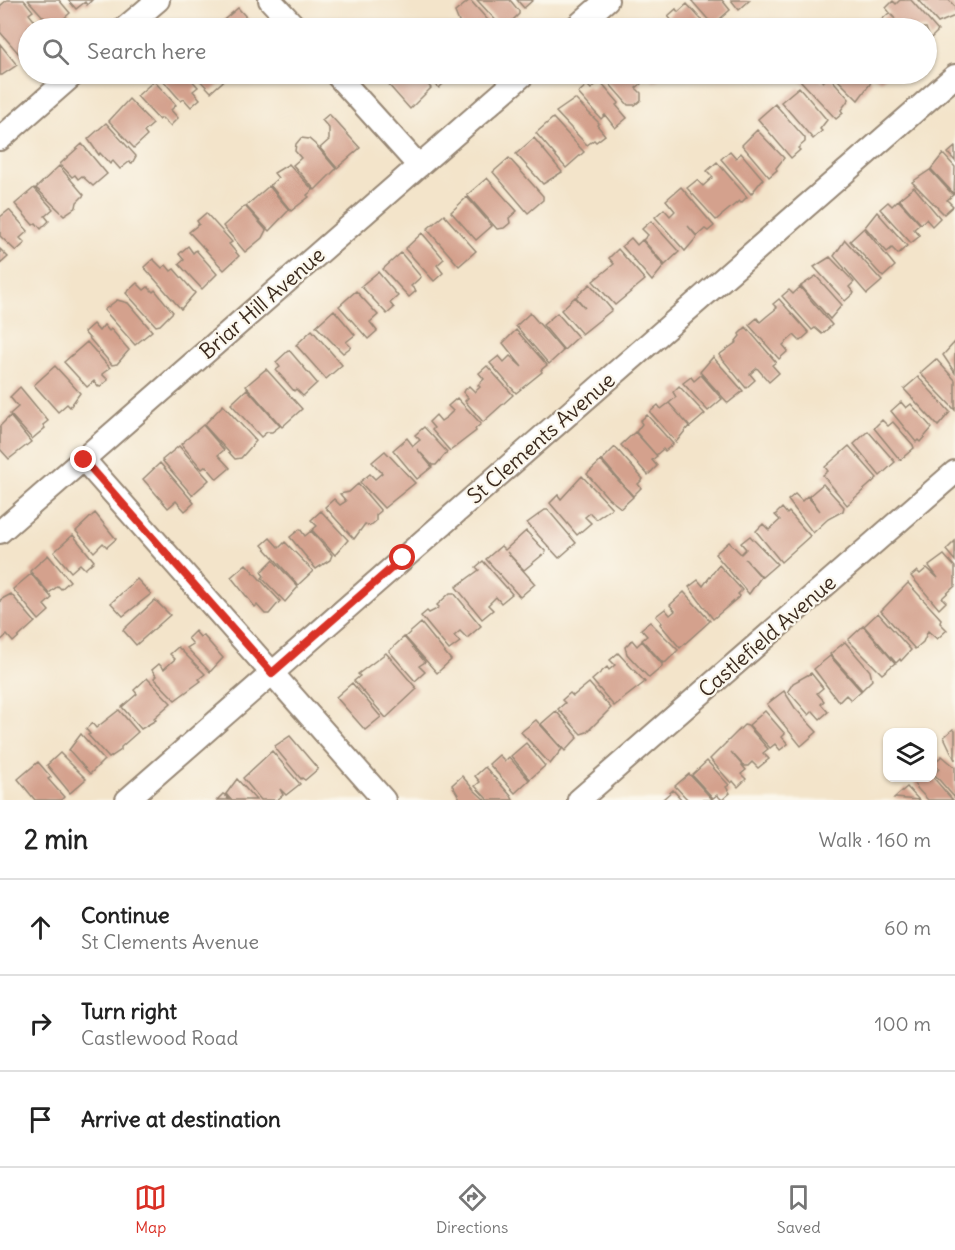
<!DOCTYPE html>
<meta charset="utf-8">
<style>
:root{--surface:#fff;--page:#f2f2f2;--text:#222;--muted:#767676;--line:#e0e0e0;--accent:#d93025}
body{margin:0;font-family:Delius,sans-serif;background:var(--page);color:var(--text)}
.controls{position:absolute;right:18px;bottom:18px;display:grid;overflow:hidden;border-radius:12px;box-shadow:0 2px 4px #0004}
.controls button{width:54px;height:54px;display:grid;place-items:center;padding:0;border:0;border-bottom:2px solid var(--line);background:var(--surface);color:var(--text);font:30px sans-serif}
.stop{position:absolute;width:18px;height:18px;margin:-14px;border:4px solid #d93025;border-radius:50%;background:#fff}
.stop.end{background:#d93025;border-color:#fff;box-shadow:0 2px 6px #0008}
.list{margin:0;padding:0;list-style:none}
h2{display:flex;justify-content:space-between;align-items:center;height:78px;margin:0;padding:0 24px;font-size:26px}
h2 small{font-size:20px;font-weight:400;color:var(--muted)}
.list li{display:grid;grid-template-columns:39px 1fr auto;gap:18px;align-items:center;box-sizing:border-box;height:96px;padding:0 24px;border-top:2px solid var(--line)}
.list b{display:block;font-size:22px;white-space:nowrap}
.list p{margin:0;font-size:20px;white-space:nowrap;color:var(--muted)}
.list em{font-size:20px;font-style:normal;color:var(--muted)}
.icon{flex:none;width:33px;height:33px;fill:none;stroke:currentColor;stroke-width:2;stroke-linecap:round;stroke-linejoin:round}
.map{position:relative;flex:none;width:955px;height:800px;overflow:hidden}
.search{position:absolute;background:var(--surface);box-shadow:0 2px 4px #0004;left:18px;right:18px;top:18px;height:66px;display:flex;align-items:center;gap:15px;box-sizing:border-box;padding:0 21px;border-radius:33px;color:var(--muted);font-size:22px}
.sheet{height:366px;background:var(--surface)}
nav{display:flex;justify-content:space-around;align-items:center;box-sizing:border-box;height:84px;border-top:2px solid var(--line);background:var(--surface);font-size:16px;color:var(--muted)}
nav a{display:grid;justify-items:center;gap:3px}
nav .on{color:var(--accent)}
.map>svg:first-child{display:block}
</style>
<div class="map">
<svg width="955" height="800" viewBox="0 0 955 800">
<rect width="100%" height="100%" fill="#fbf7ec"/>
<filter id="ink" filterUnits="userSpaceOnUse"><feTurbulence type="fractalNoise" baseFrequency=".0167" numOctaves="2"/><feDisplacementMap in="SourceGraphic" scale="12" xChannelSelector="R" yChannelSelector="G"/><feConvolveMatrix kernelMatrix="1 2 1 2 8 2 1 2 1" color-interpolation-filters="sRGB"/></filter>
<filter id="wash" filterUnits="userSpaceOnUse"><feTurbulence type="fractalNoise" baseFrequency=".008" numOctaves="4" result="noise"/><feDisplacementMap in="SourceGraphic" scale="24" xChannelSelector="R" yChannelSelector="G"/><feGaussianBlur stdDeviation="1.35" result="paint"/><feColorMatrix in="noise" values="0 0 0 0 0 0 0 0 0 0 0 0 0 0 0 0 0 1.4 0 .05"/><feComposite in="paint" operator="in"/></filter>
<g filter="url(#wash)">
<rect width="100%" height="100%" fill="#f3e4ca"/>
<g id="blocks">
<path fill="#d4a18d" d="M 7,0 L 24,0 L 33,11 L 29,14 L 40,28 L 28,28 L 28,60 L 26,62 L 0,32 L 0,6 Z
M 28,0 L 59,0 L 70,13 L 53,28 Z
M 68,0 L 92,0 L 87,5 L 85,2 L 76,9 Z
M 470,0 L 495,28 L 465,28 L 459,22 L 455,12 Z
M 477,0 L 510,0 L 519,11 L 519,14 L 512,21 L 513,23 L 503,28 Z
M 517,0 L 533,0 L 524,8 Z
M 691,0 L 722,0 L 730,10 L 713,25 Z
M 731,0 L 750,0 L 739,10 Z
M 900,0 L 911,0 L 938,31 L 930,39 L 926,28 L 879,28 L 876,25 L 889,13 L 895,19 L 886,8 L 893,1 L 896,4 Z
M 918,0 L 949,0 L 955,7 L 955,16 L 938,23 Z
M 687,4 L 709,28 L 678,28 L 668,16 L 676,9 L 678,12 Z
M 238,8 L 256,28 L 225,28 L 220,23 Z
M 0,44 L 17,65 L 2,75 L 0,75 Z
M 163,74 L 186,74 L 198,87 L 193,91 L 200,99 L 191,107 L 184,99 L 181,101 L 160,77 Z
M 194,74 L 226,74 L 229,76 L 211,92 Z
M 379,74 L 411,74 L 415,78 L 419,75 L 431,88 L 410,109 Z
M 426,74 L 453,74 L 439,88 Z
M 601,74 L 632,74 L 641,84 L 636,88 L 641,93 L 641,100 L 635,105 L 628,105 Z
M 640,74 L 664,74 L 654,82 L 649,76 L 645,79 Z
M 807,74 L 815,74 L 823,82 L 829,76 L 849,99 L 841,110 L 843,113 L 836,119 L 800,80 Z
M 832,74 L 865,74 L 871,81 L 870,84 L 858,100 Z
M 873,74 L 888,74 L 880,81 Z
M 154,81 L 176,105 L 171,110 L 178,118 L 170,126 L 162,118 L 159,120 L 137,96 Z
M 600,81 L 619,103 L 616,105 L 627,118 L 615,128 L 605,115 L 601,119 L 578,93 L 587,85 L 591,89 Z
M 799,87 L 827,120 L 820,129 L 822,131 L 813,139 L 781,102 Z
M 129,99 L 153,124 L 144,132 L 147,136 L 134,148 L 109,121 Z
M 575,99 L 599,123 L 597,125 L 605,135 L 596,142 L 594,140 L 587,145 L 556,112 Z
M 775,104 L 805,138 L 805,142 L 798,148 L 800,150 L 791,158 L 758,119 Z
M 329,114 L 360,148 L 337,168 L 320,148 L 329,140 L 329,128 L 322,120 Z
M 553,118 L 584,152 L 566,168 L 536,133 Z
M 106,123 L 136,156 L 132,163 L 129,162 L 120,169 L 113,161 L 110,164 L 100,153 L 99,155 L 88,139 Z
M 757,130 L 784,158 L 776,168 L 777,170 L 769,177 L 742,145 Z
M 301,138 L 309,139 L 316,145 L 336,169 L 315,190 L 293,165 L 301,158 L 295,151 L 296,144 Z
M 534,138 L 562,172 L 543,184 L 516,154 Z
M 82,144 L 107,174 L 93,186 L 82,176 L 78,179 L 75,175 L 72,177 L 60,164 Z
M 955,147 L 955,161 L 948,153 Z
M 730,151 L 736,158 L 741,153 L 763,179 L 751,194 L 721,159 Z
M 943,154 L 955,167 L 954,194 L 931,169 Z
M 509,158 L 543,196 L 543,200 L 528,213 L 493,172 Z
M 717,162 L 747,197 L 741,203 L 739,201 L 716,220 L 687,188 L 697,180 L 703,186 L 713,177 L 707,171 Z
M 289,164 L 313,190 L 307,195 L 309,197 L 291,211 L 270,185 L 278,178 L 274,173 Z
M 59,166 L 84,195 L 77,202 L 76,207 L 64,215 L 36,188 Z
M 930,170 L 953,195 L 947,200 L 953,206 L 944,214 L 912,182 Z
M 487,178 L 517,211 L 509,218 L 510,223 L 504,228 L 497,229 L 467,195 Z
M 269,186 L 289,210 L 269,231 L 246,206 Z
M 681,187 L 714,226 L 708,231 L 705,229 L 697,236 L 688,226 L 697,237 L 685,251 L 655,217 L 664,209 L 670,216 L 675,211 L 666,200 Z
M 914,187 L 940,218 L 932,226 L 926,219 L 921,224 L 899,199 Z
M 34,188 L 53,209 L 45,216 L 49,221 L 41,229 L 36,223 L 33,225 L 15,204 Z
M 467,197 L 492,226 L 476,240 L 451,212 Z
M 898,200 L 920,224 L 914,229 L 920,236 L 911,243 L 880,209 L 888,202 L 892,206 Z
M 245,206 L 266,230 L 262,238 L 245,252 L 223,226 Z
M 9,210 L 28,231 L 20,238 L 25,243 L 16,251 L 0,236 L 0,217 Z
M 877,212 L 907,246 L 898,254 L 892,248 L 887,252 L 865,227 Z
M 206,213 L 232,242 L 229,244 L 239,256 L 224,270 L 189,232 L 199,224 L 197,221 Z
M 444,215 L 476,251 L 459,266 L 427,229 Z
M 651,221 L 679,252 L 665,265 L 643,240 L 648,235 L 642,229 Z
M 864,228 L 895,266 L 883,277 L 850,241 Z
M 422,233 L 444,259 L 437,265 L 443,273 L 434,281 L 405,249 Z
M 631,238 L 637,245 L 642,240 L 664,266 L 652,281 L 622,246 Z
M 845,240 L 882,281 L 867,294 L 834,256 Z
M 188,246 L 193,253 L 196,250 L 217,274 L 202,289 L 179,264 L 184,260 L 179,254 Z
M 0,249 L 8,257 L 0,264 Z
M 618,249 L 645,280 L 615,305 L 593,281 L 614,264 L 609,258 Z
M 401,253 L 421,277 L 411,286 L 416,291 L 409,297 L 383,269 Z
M 830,257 L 854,282 L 849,287 L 854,293 L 845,301 L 814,267 Z
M 153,259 L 162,268 L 166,265 L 171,271 L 174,269 L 195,293 L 181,309 L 144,267 Z
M 378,272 L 398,296 L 390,303 L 394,308 L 387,314 L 361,286 Z
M 816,276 L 842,305 L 830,319 L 801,286 Z
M 137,283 L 144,290 L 148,287 L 153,292 L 155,290 L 173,312 L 160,325 L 156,326 L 126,293 Z
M 590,284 L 612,310 L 582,334 L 561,310 L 575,297 L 585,308 L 576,297 Z
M 800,287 L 832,325 L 822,334 L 815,328 L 812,330 L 782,296 L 789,290 L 793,294 Z
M 356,291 L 378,315 L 370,322 L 377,331 L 368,339 L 339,306 Z
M 779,299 L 809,333 L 800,341 L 794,335 L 783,345 L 788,351 L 779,359 L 749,325 L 757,318 L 760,322 L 767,316 L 777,308 L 773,304 Z
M 117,300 L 128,303 L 152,331 L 135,345 L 104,310 Z
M 334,310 L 355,335 L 346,342 L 351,347 L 343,353 L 316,326 Z
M 530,313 L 563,351 L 549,364 L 516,326 Z
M 557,313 L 578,337 L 564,350 L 543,325 Z
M 93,324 L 99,331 L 104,325 L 109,331 L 111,329 L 129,350 L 117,364 L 112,365 L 84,332 Z
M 746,327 L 776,362 L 772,365 L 779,373 L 769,382 L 757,368 L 750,374 L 755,380 L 746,388 L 719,355 L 737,342 L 736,341 L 740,336 L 739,334 Z
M 312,330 L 342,365 L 326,379 L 296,345 Z
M 516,330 L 547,365 L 541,370 L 542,372 L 516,393 L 490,363 L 499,356 L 504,362 L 510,356 L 522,367 L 503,343 Z
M 87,342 L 110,368 L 102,374 L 108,380 L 99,387 L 94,381 L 87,387 L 64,362 Z
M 955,342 L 955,373 L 943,355 Z
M 289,350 L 317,383 L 303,396 L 296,389 L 294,391 L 276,370 L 280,367 L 276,362 Z
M 713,357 L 743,391 L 728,403 L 700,372 Z
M 936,359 L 955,380 L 955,410 L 920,373 Z
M 55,366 L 80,393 L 70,407 L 67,404 L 58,412 L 34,385 Z
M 487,366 L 513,395 L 483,422 L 465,401 L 468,398 L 463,392 L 469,386 L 475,392 L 480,387 L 478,385 L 484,379 L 479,373 Z
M 266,369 L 302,409 L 282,427 L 246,386 Z
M 701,375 L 722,399 L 708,411 L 683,383 L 691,377 L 694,381 Z
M 918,377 L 950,412 L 938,426 L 904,389 Z
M 679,386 L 705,414 L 690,427 L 669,403 L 676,397 L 673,392 Z
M 20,387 L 48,421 L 43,425 L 45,428 L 32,439 L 10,414 L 18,407 L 10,397 Z
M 247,389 L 280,426 L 272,432 L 267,432 L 261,437 L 231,404 Z
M 457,398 L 481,424 L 475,429 L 476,431 L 450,451 L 432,430 L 434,428 L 429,422 L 436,415 L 441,421 L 447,417 L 453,411 L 448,406 Z
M 901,402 L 906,408 L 911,404 L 932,428 L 920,442 L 918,440 L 916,442 L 891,411 Z
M 669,403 L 689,426 L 676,442 L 650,412 L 658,405 L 661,409 Z
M 223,405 L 256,441 L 241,458 L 235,459 L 204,425 Z
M 647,415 L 673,444 L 665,451 L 663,449 L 656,455 L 636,432 L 642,424 L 640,421 Z
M 10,416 L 31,442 L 9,459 L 0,449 L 0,426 Z
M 882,420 L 888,426 L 893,422 L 913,445 L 914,448 L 900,460 L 874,428 Z
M 203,425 L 224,450 L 218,455 L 230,468 L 217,479 L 206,466 L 202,469 L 181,444 Z
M 424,427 L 447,452 L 436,465 L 432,465 L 417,449 L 432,467 L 417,479 L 393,450 L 407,438 L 413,446 L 420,440 L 415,435 Z
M 868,431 L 895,462 L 880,476 L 854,444 Z
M 635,432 L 657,456 L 652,460 L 657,466 L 648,475 L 621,445 Z
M 179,446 L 209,480 L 192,495 L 162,460 Z
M 849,446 L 877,478 L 847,505 L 823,475 L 828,471 L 825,467 Z
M 615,447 L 643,479 L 638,484 L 641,488 L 633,496 L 602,460 Z
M 385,451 L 415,483 L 384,508 L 360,482 L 370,474 L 375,479 L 382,473 L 372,462 Z
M 601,461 L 633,497 L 621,508 L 608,498 L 587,474 Z
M 160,463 L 194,503 L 185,511 L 176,501 L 168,508 L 143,479 Z
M 582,476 L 612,508 L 596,519 L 590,513 L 585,517 L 591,523 L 577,535 L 550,503 L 558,495 L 561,499 Z
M 358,484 L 381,511 L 376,515 L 376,521 L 370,526 L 365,524 L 354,539 L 325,507 L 334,499 L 340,505 L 346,501 L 340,494 L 349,492 Z
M 823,484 L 844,507 L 843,511 L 828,519 L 813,533 L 788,500 L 795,494 L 802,501 L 807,496 L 820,511 L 809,496 Z
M 782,508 L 787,514 L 789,512 L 810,536 L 781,562 L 756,531 L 763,524 L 769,530 L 780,520 L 775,515 Z
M 545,510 L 548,510 L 576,543 L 559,558 L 527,523 Z
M 321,511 L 348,540 L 335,555 L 312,530 L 317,526 L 311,520 Z
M 95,513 L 116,539 L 107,547 L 103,543 L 94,552 L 76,531 Z
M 300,529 L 305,536 L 311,531 L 332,555 L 330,560 L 316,569 L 290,537 Z
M 526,531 L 546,552 L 524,570 L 507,552 L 535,584 L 520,597 L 486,559 L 501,546 L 505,550 Z
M 73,535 L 94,561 L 85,569 L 80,564 L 71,572 L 54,552 Z
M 750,536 L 777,564 L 762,577 L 745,559 L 761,577 L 749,594 L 715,554 L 729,542 L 741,554 L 746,549 L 741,543 Z
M 270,538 L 279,548 L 285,542 L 313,571 L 298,585 L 262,545 Z
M 955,541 L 955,561 L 946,550 Z
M 48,555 L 70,581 L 61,589 L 58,586 L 49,593 L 30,571 Z
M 944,555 L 955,567 L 955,586 L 942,598 L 946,602 L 939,609 L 911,576 L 917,571 L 920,574 L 927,568 L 938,578 L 929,566 Z
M 273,560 L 298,587 L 285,602 L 262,578 L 264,576 L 261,572 Z
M 483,561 L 512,594 L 501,603 L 496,597 L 488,605 L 493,610 L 482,619 L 456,587 L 479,570 L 476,567 Z
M 246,564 L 280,601 L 269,614 L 265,614 L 257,605 L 255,607 L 231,577 Z
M 719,565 L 742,590 L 738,594 L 740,596 L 713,619 L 689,587 L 698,580 L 703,586 Z
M 31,574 L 52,598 L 44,605 L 49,611 L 39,620 L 13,589 Z
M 137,579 L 151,594 L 123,616 L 111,603 Z
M 908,583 L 941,619 L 940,623 L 947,630 L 937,639 L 928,631 L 923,642 L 915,649 L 881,611 Z
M 684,592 L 710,621 L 680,648 L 660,624 L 662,623 L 656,616 L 665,609 L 670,615 L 675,611 L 670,605 Z
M 450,593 L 454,593 L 481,626 L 467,638 L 460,631 L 454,636 L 460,642 L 449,650 L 421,616 L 427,611 L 429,613 L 435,610 L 439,607 L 437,605 Z
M 11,594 L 35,622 L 13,642 L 7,635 L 0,641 L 0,600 Z
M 155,600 L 170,615 L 136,645 L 123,630 Z
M 878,613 L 911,650 L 901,661 L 900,659 L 896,663 L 864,626 Z
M 650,622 L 678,650 L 666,662 L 663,663 L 642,640 L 647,636 L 641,629 Z
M 421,623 L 451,660 L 437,673 L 405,637 Z
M 863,626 L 895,663 L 882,674 L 848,640 Z
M 195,631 L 200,637 L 203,635 L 223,658 L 210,672 L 187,648 L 193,644 L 188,638 Z
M 404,637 L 425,662 L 419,666 L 425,672 L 415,681 L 389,651 Z
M 632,640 L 637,646 L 642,641 L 662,664 L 662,667 L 649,678 L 627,654 L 625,647 Z
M 845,642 L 870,671 L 872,680 L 862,690 L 830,654 Z
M 178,647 L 205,674 L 199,679 L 201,681 L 175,700 L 154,678 L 156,676 L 152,670 L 159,664 L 164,669 L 175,659 L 170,654 Z
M 386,653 L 417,689 L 386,718 L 354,681 L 360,676 L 358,674 Z
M 618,653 L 645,682 L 614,706 L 592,680 L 607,667 L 609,670 L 615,665 L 610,660 Z
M 830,656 L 861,691 L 851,700 L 846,695 L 839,702 L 814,669 Z
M 811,673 L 823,688 L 817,693 L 824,701 L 821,704 L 828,712 L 820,719 L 813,711 L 809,715 L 788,691 L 793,683 Z
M 147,678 L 171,703 L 154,718 L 156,720 L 141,729 L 122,707 L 137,694 L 134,690 Z
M 352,683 L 381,717 L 365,730 L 336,697 Z
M 589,683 L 611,708 L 587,732 L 581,734 L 558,709 L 565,703 L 562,700 L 570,693 L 573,696 Z
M 784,691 L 795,708 L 817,732 L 801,746 L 767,704 Z
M 119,710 L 138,732 L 121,747 L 121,750 L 109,758 L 88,735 L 90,734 L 86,729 L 92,723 L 96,728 Z
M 556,711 L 578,737 L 565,751 L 541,724 Z
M 765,711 L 785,734 L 782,737 L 788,744 L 780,750 L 775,744 L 770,748 L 749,725 Z
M 536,720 L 562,749 L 550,764 L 521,732 Z
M 744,725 L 748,726 L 768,749 L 763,753 L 769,759 L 758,768 L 752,762 L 748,766 L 744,766 L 731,752 L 746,770 L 741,774 L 746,779 L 738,787 L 733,781 L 731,783 L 710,759 Z
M 953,729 L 955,731 L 955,760 L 944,737 Z
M 81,734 L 104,760 L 90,774 L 69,750 Z
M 290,736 L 318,769 L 305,780 L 302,778 L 301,779 L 276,749 L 275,746 Z
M 526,743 L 545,766 L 530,779 L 511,756 Z
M 272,751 L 300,784 L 286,795 L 280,789 L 283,795 L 277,800 L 261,800 L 243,778 Z
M 60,753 L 86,779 L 70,793 L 47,765 Z
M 499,755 L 505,761 L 509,757 L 529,780 L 515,793 L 489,764 Z
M 942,756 L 955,767 L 955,798 L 934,774 L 939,769 L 934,763 Z
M 707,761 L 729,785 L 726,787 L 730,793 L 722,800 L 717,795 L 713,798 L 692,775 Z
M 38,762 L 51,777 L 48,779 L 64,797 L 61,800 L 35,800 L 18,779 Z
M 485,767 L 511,796 L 513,800 L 488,800 L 475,786 L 480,782 L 475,776 Z
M 689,774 L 712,799 L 711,800 L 688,800 L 675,786 Z
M 462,776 L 474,790 L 485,800 L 461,800 L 452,785 Z
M 932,776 L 951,798 L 953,800 L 928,800 L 917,788 L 914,781 L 918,778 L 926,780 Z
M 237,779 L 256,800 L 231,800 L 226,794 Z
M 907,787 L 919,800 L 894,798 Z
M 673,790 L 682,800 L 662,800 Z
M 223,794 L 225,795 L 229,800 L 217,800 Z"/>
</g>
</g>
<g filter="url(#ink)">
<use href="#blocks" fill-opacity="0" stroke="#978774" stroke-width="1.5"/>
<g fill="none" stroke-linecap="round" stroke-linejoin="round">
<defs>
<path id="street" d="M 270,0 L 296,28
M 125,28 L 158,0
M 575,28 L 607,0
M 336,74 L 419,166
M 0,139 L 74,74
M 84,460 L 384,800
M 0,532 L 524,74
M 127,800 L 955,76
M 579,800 L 955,472"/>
</defs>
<use href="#street" stroke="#978774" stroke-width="26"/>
<use href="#street" stroke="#fff" stroke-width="22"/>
</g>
</g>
<g fill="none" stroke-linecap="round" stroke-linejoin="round" filter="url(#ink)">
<path stroke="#d93025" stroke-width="8" d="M 84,460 L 272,673 L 403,558"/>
</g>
<g text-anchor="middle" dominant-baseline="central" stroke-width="4.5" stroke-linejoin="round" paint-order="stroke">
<g font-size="21" fill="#3b2a1e" stroke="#fbf7ec">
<text transform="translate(262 303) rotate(-41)">Briar Hill Avenue</text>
<text transform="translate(541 438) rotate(-41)">St Clements Avenue</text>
<text transform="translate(767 636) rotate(-41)">Castlefield Avenue</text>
</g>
</g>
</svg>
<div class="controls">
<button><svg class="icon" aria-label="layers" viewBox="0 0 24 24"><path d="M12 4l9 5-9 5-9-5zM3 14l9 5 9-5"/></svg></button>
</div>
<div class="stop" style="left:403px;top:558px"></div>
<div class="stop end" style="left:84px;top:460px"></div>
<div class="search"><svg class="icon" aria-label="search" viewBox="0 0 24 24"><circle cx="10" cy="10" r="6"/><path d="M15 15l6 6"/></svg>Search here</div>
</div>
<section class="sheet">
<h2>2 min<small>Walk · 160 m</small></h2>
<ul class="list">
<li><svg class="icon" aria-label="ahead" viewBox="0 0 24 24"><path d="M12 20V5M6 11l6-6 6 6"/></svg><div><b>Continue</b><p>St Clements Avenue</p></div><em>60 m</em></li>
<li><svg class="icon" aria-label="right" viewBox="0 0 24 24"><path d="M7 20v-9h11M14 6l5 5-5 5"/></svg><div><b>Turn right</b><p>Castlewood Road</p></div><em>100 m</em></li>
<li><svg class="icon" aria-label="arrive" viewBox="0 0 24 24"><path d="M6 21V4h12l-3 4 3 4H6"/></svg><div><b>Arrive at destination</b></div></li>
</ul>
</section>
<nav>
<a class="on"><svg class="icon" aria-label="map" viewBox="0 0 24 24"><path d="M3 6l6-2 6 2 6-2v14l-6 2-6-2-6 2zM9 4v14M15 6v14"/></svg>Map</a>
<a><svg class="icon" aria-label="directions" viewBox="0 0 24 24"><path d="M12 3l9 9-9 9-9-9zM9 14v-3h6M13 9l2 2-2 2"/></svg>Directions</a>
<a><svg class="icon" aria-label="saved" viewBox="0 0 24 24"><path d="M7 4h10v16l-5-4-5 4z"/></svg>Saved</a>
</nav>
